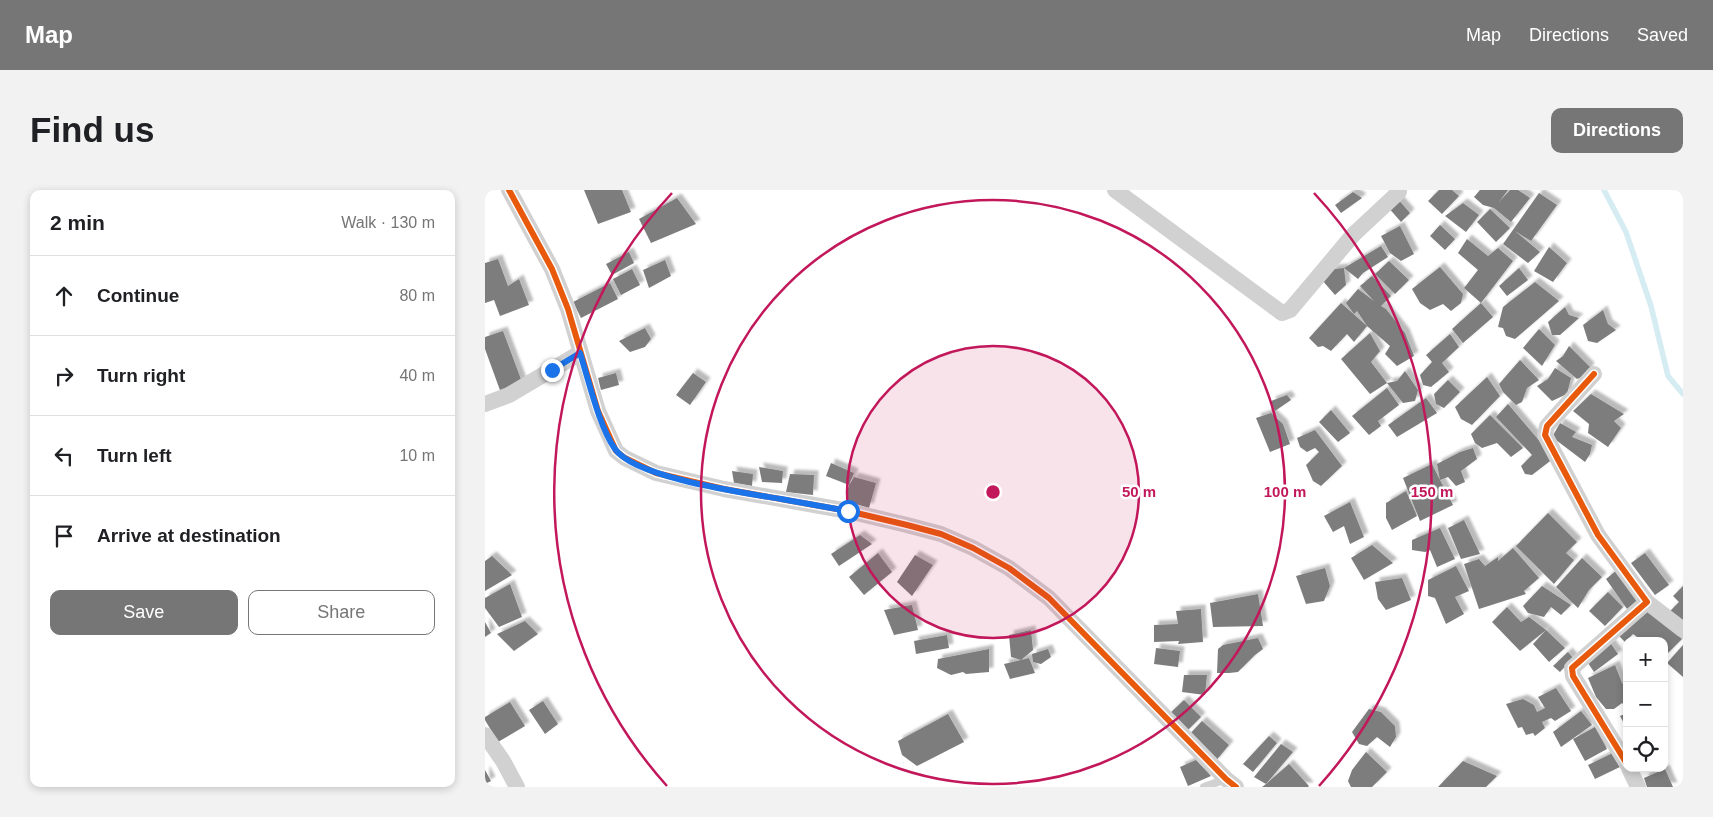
<!DOCTYPE html>
<meta charset="utf-8">
<style>
:root{--surface:#fff;--page:#f2f2f2;--text:#202124;--muted:#757577;--line:#e0e0e0;--accent:#767676}
body{margin:0;font-family:Arial,sans-serif;background:var(--page);color:var(--text)}
.controls{position:absolute;right:15px;bottom:15px;display:grid;overflow:hidden;border-radius:10px;box-shadow:0 2px 8px #0003}
.controls button{width:45px;height:45px;display:grid;place-items:center;padding:0;border:0;border-bottom:1px solid var(--line);background:var(--surface);color:var(--text);font:25px sans-serif}
.stop{position:absolute;width:15px;height:15px;margin:-11px;border:4px solid #1a73e8;border-radius:50%;background:#fff}
.stop.end{background:#1a73e8;border-color:#fff;box-shadow:0 1px 5px #0008}
.list{margin:0;padding:0;list-style:none}
h2{display:flex;justify-content:space-between;align-items:center;height:65px;margin:0;padding:0 20px;font-size:21px}
h2 small{font-size:16px;font-weight:400;color:var(--muted)}
.list li{display:grid;grid-template-columns:32px 1fr auto;gap:15px;align-items:center;box-sizing:border-box;height:80px;padding:0 20px;border-top:1px solid var(--line)}
.list b{display:block;font-size:19px;white-space:nowrap}
.list em{font-size:16px;font-style:normal;color:var(--muted)}
.actions{display:flex;gap:10px;padding:15px 20px}
.actions a{flex:1;padding:11px 0;border:1px solid var(--accent);border-radius:10px;text-align:center;font-size:18px;color:var(--accent)}
.actions .main{background:var(--accent);color:#fff}
.icon{flex:none;width:28px;height:28px;fill:none;stroke:currentColor;stroke-width:2;stroke-linecap:round;stroke-linejoin:round}
.map{position:relative;flex:none;width:1198px;height:597px;overflow:hidden;border-radius:10px}
header{display:flex;align-items:center;gap:30px;box-sizing:border-box;height:70px;padding:0 25px;background:var(--accent);color:#fff}
header strong{font-size:24px}
nav{display:flex;gap:28px;margin-inline-start:auto;font-size:18px}
.intro{display:flex;align-items:center;justify-content:space-between;box-sizing:border-box;height:120px;padding:0 30px}
h1{margin:0;font-size:35px}
.button{padding:12px 22px;border-radius:10px;background:var(--accent);color:#fff;font-size:18px;font-weight:700}
main{display:flex;gap:30px;padding:0 30px}
aside{flex:1;background:var(--surface);border-radius:10px;box-shadow:0 2px 8px #0003}
.map>svg:first-child{display:block}
</style>
<header>
<strong>Map</strong>
<nav><a>Map</a><a>Directions</a><a>Saved</a></nav>
</header>
<div class="intro"><h1>Find us</h1><a class="button">Directions</a></div>
<main>
<aside>
<h2>2 min<small>Walk · 130 m</small></h2>
<ul class="list">
<li><svg class="icon" aria-label="ahead" viewBox="0 0 24 24"><path d="M12 20V5M6 11l6-6 6 6"/></svg><div><b>Continue</b></div><em>80 m</em></li>
<li><svg class="icon" aria-label="right" viewBox="0 0 24 24"><path d="M7 20v-9h11M14 6l5 5-5 5"/></svg><div><b>Turn right</b></div><em>40 m</em></li>
<li><svg class="icon" aria-label="left" viewBox="0 0 24 24"><path d="M17 20v-9H6M10 6l-5 5 5 5"/></svg><div><b>Turn left</b></div><em>10 m</em></li>
<li><svg class="icon" aria-label="arrive" viewBox="0 0 24 24"><path d="M6 21V4h12l-3 4 3 4H6"/></svg><div><b>Arrive at destination</b></div></li>
</ul>
<div class="actions"><a class="main">Save</a><a>Share</a></div>
</aside>
<div class="map">
<svg width="1198" height="597" viewBox="0 0 1198 597">
<defs>
<filter id="shadow"><feDropShadow dx="4.5" dy="-4.5" stdDeviation="1" flood-color="#0004"/></filter>
</defs>
<rect width="100%" height="100%" fill="#fff"/>
<g fill="none" stroke-linecap="round" stroke-linejoin="round">
<path stroke="#d4ecf2" stroke-width="5.5" d="M 1119,0 L 1141,42 L 1166,116 L 1183,186 L 1198,204"/>
</g>
<path fill="#7d7d7d" filter="url(#shadow)" d="M 99,0 L 137,0 L 146,22 L 113,34 Z
M 954,0 L 967,0 L 974,6 L 957,24 L 943,11 Z
M 995,0 L 1023,0 L 1014,12 L 1025,0 L 1033,0 L 1045,8 L 1026,32 L 1009,18 L 998,15 L 989,7 Z
M 868,2 L 877,8 L 856,23 L 850,15 Z
M 1054,3 L 1072,15 L 1046,51 L 1030,41 L 1055,62 L 1043,73 L 1018,54 Z
M 192,8 L 211,34 L 166,53 L 154,29 Z
M 912,8 L 925,23 L 916,32 L 902,16 Z
M 978,13 L 994,25 L 981,42 L 960,26 Z
M 1005,19 L 1025,38 L 1011,52 L 992,32 Z
M 955,35 L 970,49 L 960,60 L 945,46 Z
M 915,36 L 929,64 L 916,71 L 905,63 L 896,46 Z
M 982,49 L 1003,66 L 1013,58 L 1028,71 L 996,113 L 979,98 L 993,80 L 973,63 Z
M 896,56 L 903,67 L 878,83 L 873,89 L 859,78 Z
M 1064,57 L 1082,73 L 1068,92 L 1049,81 Z
M 144,62 L 149,73 L 127,85 L 121,74 Z
M 13,69 L 23,96 L 34,89 L 44,115 L 15,126 L 9,110 L 0,113 L 0,73 Z
M 180,70 L 186,86 L 164,98 L 158,80 Z
M 904,71 L 924,90 L 910,104 L 890,84 Z
M 955,77 L 978,104 L 976,113 L 966,121 L 958,114 L 945,120 L 935,113 L 927,99 Z
M 859,78 L 861,95 L 850,105 L 837,90 L 849,79 Z
M 1034,78 L 1043,90 L 1022,106 L 1014,96 Z
M 147,79 L 155,95 L 136,105 L 128,89 Z
M 887,86 L 906,106 L 896,116 L 901,119 L 920,143 L 929,166 L 912,176 L 900,164 L 905,156 L 882,136 L 872,121 L 869,124 L 861,113 L 873,99 L 889,111 L 875,96 Z
M 1050,92 L 1074,111 L 1030,149 L 1021,146 L 1018,138 L 1013,137 L 1018,117 Z
M 125,93 L 133,109 L 96,128 L 88,112 Z
M 856,113 L 882,136 L 869,152 L 862,144 L 846,161 L 838,156 L 833,157 L 824,148 Z
M 996,113 L 1008,127 L 978,153 L 967,139 Z
M 1080,117 L 1084,125 L 1094,128 L 1075,145 L 1067,145 L 1063,132 Z
M 1118,120 L 1123,134 L 1131,140 L 1112,153 L 1103,151 L 1098,135 Z
M 160,138 L 166,149 L 160,157 L 145,162 L 134,151 Z
M 1054,139 L 1070,155 L 1057,176 L 1038,158 Z
M 18,141 L 37,192 L 16,203 L 0,159 L 0,147 Z
M 885,143 L 895,161 L 886,172 L 902,193 L 885,204 L 856,169 Z
M 965,144 L 974,157 L 957,173 L 964,182 L 946,197 L 938,195 L 935,185 L 947,172 L 941,165 Z
M 1084,156 L 1105,177 L 1100,186 L 1092,189 L 1071,171 L 1078,166 Z
M 1035,170 L 1054,190 L 1042,198 L 1037,212 L 1031,215 L 1018,202 L 1014,194 Z
M 1070,178 L 1086,188 L 1082,204 L 1067,211 L 1052,196 L 1063,189 Z
M 920,181 L 933,200 L 930,211 L 918,213 L 902,193 L 912,191 Z
M 131,183 L 134,195 L 116,200 L 113,188 Z
M 208,183 L 221,192 L 205,215 L 191,205 Z
M 1002,187 L 1015,206 L 987,235 L 976,229 L 970,217 Z
M 963,190 L 975,202 L 959,218 L 951,214 L 949,204 Z
M 902,198 L 914,215 L 893,231 L 896,236 L 884,245 L 867,226 Z
M 1106,204 L 1139,224 L 1129,231 L 1136,238 L 1123,257 L 1103,243 L 1104,234 L 1088,221 Z
M 802,205 L 806,210 L 790,221 L 786,211 Z
M 941,208 L 952,223 L 912,247 L 903,235 Z
M 1023,214 L 1069,268 L 1047,285 L 1040,284 L 1036,276 L 1047,265 L 1011,227 Z
M 846,220 L 865,243 L 853,252 L 834,232 Z
M 786,223 L 798,234 L 805,254 L 785,262 L 771,228 Z
M 1005,225 L 1038,258 L 1026,267 L 1012,253 L 997,258 L 990,253 L 986,244 Z
M 1075,233 L 1091,242 L 1087,247 L 1107,255 L 1105,264 L 1100,272 L 1067,247 Z
M 830,240 L 857,276 L 836,296 L 828,291 L 821,275 L 834,262 L 830,258 L 822,262 L 815,257 L 812,248 Z
M 988,258 L 992,269 L 976,281 L 980,292 L 971,296 L 963,287 L 955,290 L 968,315 L 935,331 L 918,288 L 947,274 L 955,290 L 952,274 L 975,262 Z
M 346,273 L 369,283 L 364,295 L 341,286 Z
M 274,277 L 298,281 L 297,293 L 277,292 Z
M 247,281 L 268,284 L 267,296 L 249,293 Z
M 305,284 L 329,285 L 328,305 L 301,302 Z
M 369,287 L 391,293 L 384,318 L 364,312 L 361,305 L 364,295 Z
M 921,301 L 932,326 L 907,340 L 901,328 L 901,313 Z
M 865,312 L 879,347 L 865,354 L 859,336 L 848,342 L 839,326 Z
M 1063,323 L 1092,352 L 1081,363 L 1089,370 L 1069,394 L 1031,356 Z
M 979,330 L 995,364 L 976,369 L 963,338 Z
M 955,338 L 970,369 L 952,377 L 945,360 L 940,362 L 927,360 L 927,350 Z
M 375,345 L 387,354 L 354,376 L 346,364 Z
M 887,355 L 908,373 L 879,390 L 866,368 Z
M 1028,358 L 1054,388 L 1039,401 L 1041,404 L 994,419 L 979,374 L 994,369 L 1000,376 L 1013,367 L 1013,371 Z
M 393,363 L 407,382 L 379,405 L 364,387 Z
M 1160,363 L 1184,395 L 1170,405 L 1146,373 Z
M 430,365 L 448,375 L 427,406 L 412,392 Z
M 7,366 L 27,385 L 0,401 L 0,371 Z
M 1097,368 L 1117,387 L 1104,400 L 1093,418 L 1071,397 Z
M 971,376 L 984,401 L 970,407 L 979,424 L 961,434 L 950,408 L 943,406 L 943,390 Z
M 840,378 L 845,396 L 839,411 L 821,414 L 811,386 Z
M 1132,380 L 1155,409 L 1142,419 L 1121,389 Z
M 917,388 L 926,410 L 901,420 L 893,409 L 890,392 Z
M 25,394 L 37,427 L 14,437 L 0,418 L 0,408 Z
M 1057,396 L 1086,415 L 1076,425 L 1066,417 L 1059,427 L 1043,423 L 1038,416 Z
M 1198,396 L 1198,438 L 1184,422 L 1194,412 L 1188,406 Z
M 1123,402 L 1138,417 L 1120,436 L 1104,421 Z
M 773,404 L 778,436 L 728,437 L 725,413 Z
M 427,415 L 433,440 L 409,445 L 399,420 Z
M 1022,417 L 1036,432 L 1044,427 L 1061,440 L 1080,458 L 1064,472 L 1048,454 L 1061,440 L 1035,461 L 1007,432 Z
M 1162,417 L 1197,449 L 1179,467 L 1179,451 L 1148,451 L 1152,447 L 1148,444 L 1140,452 L 1132,444 Z
M 716,419 L 718,452 L 693,454 L 694,451 L 669,452 L 669,435 L 693,434 L 691,421 Z
M 40,431 L 53,444 L 29,461 L 12,444 Z
M 0,432 L 6,443 L 0,447 Z
M 546,440 L 548,460 L 536,470 L 544,468 L 550,483 L 525,489 L 519,474 L 536,470 L 526,467 L 524,445 Z
M 462,445 L 464,458 L 431,464 L 429,451 Z
M 773,448 L 778,459 L 770,465 L 753,482 L 744,483 L 732,483 L 733,459 L 738,455 Z
M 1124,451 L 1133,464 L 1109,482 L 1101,470 Z
M 1198,455 L 1198,487 L 1182,473 Z
M 671,458 L 695,461 L 693,477 L 669,474 Z
M 504,459 L 504,482 L 481,484 L 478,482 L 466,485 L 452,478 L 453,469 Z
M 563,459 L 566,467 L 556,474 L 548,472 L 547,464 Z
M 1083,462 L 1088,468 L 1075,482 L 1068,476 Z
M 1130,475 L 1137,493 L 1142,495 L 1142,514 L 1140,516 L 1137,513 L 1129,519 L 1121,519 L 1111,507 L 1103,488 Z
M 699,485 L 722,485 L 720,505 L 697,502 Z
M 1071,498 L 1086,521 L 1070,531 L 1066,528 L 1057,532 L 1060,538 L 1050,546 L 1048,543 L 1041,545 L 1037,537 L 1033,538 L 1021,514 L 1038,509 L 1049,515 L 1052,522 L 1060,518 L 1053,507 Z
M 699,510 L 716,527 L 700,543 L 683,525 Z
M 58,511 L 73,534 L 60,544 L 44,520 Z
M 25,512 L 40,536 L 13,552 L 0,530 L 0,527 Z
M 884,519 L 896,522 L 910,536 L 911,547 L 905,557 L 892,547 L 882,556 L 874,554 L 867,542 Z
M 1096,521 L 1107,535 L 1076,557 L 1068,542 Z
M 1142,523 L 1142,539 L 1135,526 Z
M 463,524 L 479,552 L 432,576 L 417,565 L 413,551 Z
M 717,531 L 744,555 L 729,573 L 702,547 Z
M 1110,537 L 1122,559 L 1100,571 L 1088,549 Z
M 784,546 L 792,553 L 768,582 L 758,574 Z
M 796,554 L 808,562 L 781,594 L 804,574 L 824,596 L 823,597 L 777,597 L 781,594 L 769,587 Z
M 1132,561 L 1139,575 L 1110,589 L 1103,575 Z
M 881,562 L 902,582 L 887,597 L 866,597 L 863,591 L 867,580 Z
M 711,570 L 726,586 L 703,596 L 695,577 Z
M 978,571 L 1012,586 L 1001,597 L 953,597 Z
M 1180,579 L 1188,597 L 1162,597 L 1159,588 Z
M 0,580 L 6,591 L 0,594 Z"/>
<g fill="none" stroke-linecap="round" stroke-linejoin="round">
<path stroke="#d1d1d1" stroke-width="8" d="M 719,597 L 741,589"/>
<path stroke="#d1d1d1" stroke-width="16" d="M 24,0 L 67,79 L 83,119 L 113,221 L 131,261 L 140,268 L 171,283 L 239,299 L 363,321 L 422,335 L 456,344 L 488,358 L 524,378 L 564,408 L 741,589 L 751,597
M 630,0 L 797,123 L 805,120 L 868,45 L 914,2
M 1109,184 L 1062,236 L 1060,245 L 1113,345 L 1162,412 L 1087,478 L 1088,486 L 1142,574
M 0,214 L 24,205 L 95,163
M 1162,412 L 1198,440
M 0,545 L 18,571 L 32,597
M 1144,578 L 1153,597"/>
<defs>
<path id="cycleway" d="M 24,0 L 67,79 L 83,119 L 113,221 L 131,261 L 140,268 L 171,283 L 239,299 L 363,321 L 422,335 L 456,344 L 488,358 L 524,378 L 564,408 L 741,589 L 751,597
M 1109,184 L 1062,236 L 1060,245 L 1113,345 L 1162,412 L 1087,478 L 1088,486 L 1142,574"/>
</defs>
<use href="#cycleway" stroke="#fff" stroke-width="9"/>
<use href="#cycleway" stroke="#e8590c" stroke-width="6"/>
</g>
<g fill="none" stroke-linecap="round" stroke-linejoin="round">
<path stroke="#1a73e8" stroke-width="6" d="M 67,180 L 95,163 C 104,191 114,236 130,259 C 150,288 261,303 296,309 C 318,313 341,317 363,321"/>
</g>
<circle cx="508" cy="302" r="146" fill="#c2185b" fill-opacity=".12"/>
<g fill="none" stroke="#c2185b" stroke-width="2.5">
<circle cx="508" cy="302" r="146"/>
<circle cx="508" cy="302" r="292"/>
<path d="M182 596A439 439 0 0 1 187 3M829 3A439 439 0 0 1 834 596"/>
</g>
<circle cx="508" cy="302" r="8" fill="#c2185b" stroke="#fff" stroke-width="2.5"/>
<g font-size="15" text-anchor="middle" font-weight="bold" fill="#c2185b" stroke="#fff" stroke-width="5" stroke-linejoin="round" paint-order="stroke">
<text x="654" y="307">50 m</text>
<text x="800" y="307">100 m</text>
<text x="947" y="307">150 m</text>
</g>
</svg>
<div class="controls">
<button>+</button>
<button>−</button>
<button><svg class="icon" aria-label="locate" viewBox="0 0 24 24"><circle cx="12" cy="12" r="6"/><path d="M12 2v4M12 18v4M2 12h4M18 12h4"/></svg></button>
</div>
<div class="stop" style="left:363px;top:321px"></div>
<div class="stop end" style="left:67px;top:180px"></div>
</div>
</main>
